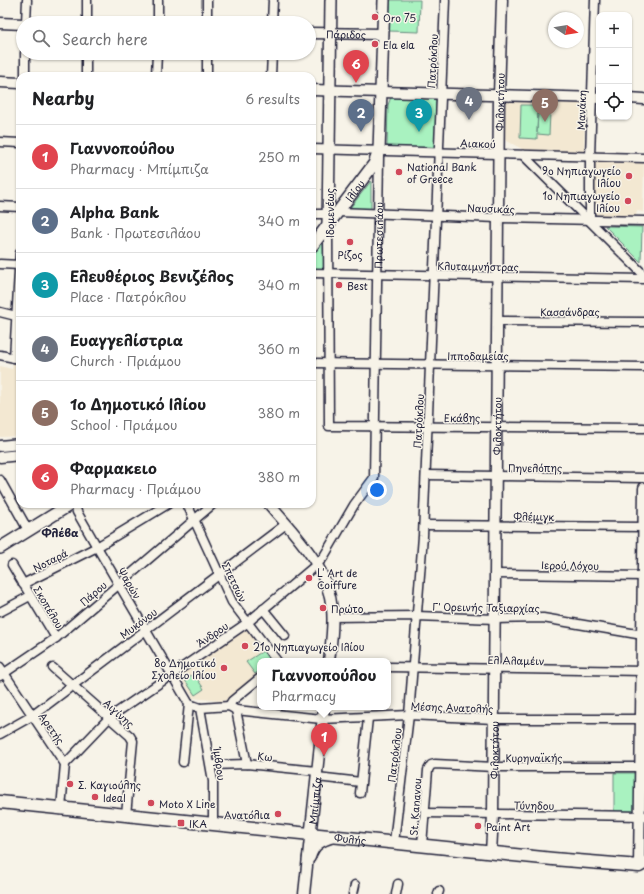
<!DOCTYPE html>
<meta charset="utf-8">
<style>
:root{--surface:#fff;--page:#f6f6f6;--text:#202124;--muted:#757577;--line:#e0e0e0;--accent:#d1495b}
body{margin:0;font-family:"Playpen Sans",sans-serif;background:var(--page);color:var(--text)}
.controls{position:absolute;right:12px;top:12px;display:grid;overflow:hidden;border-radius:8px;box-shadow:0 1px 3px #0004}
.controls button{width:36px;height:36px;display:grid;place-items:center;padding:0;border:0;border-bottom:1px solid var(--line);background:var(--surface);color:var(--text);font:20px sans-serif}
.compass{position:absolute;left:548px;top:12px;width:36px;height:36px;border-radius:50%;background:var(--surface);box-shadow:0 1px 3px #0004;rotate:102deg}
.you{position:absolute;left:377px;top:490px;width:14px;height:14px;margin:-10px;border:3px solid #fff;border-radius:50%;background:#1a73e8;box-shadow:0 0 0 6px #1a73e833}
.badge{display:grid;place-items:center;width:26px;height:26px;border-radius:50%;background:var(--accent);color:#fff;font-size:13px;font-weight:700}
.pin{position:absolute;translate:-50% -33px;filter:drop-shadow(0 1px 2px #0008)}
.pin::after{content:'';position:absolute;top:21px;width:14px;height:12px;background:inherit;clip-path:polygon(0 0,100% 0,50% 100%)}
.popup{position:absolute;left:257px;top:658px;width:134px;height:52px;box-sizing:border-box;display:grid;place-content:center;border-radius:8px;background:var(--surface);filter:drop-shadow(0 1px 3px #0005);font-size:13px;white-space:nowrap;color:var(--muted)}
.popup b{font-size:15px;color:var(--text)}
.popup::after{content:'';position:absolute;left:50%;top:100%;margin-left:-8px;border:8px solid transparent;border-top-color:var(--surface)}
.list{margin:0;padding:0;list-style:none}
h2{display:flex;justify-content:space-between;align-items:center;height:52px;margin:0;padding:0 16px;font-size:17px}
h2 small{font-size:13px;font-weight:400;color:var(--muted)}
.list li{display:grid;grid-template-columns:26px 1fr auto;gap:12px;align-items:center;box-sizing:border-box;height:64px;padding:0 16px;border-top:1px solid var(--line)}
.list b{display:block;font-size:15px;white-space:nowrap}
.list p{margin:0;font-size:13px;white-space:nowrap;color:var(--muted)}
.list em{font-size:13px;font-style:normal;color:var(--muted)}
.icon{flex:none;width:22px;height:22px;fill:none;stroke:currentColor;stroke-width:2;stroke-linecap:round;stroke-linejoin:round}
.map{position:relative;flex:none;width:644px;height:894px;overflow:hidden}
.search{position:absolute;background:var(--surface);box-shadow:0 1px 3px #0004;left:16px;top:16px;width:300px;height:44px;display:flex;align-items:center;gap:10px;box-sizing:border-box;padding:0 14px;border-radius:22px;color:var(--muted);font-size:15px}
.panel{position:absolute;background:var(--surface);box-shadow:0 1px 3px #0004;left:16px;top:72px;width:300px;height:436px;border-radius:12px}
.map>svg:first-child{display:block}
</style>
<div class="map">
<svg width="644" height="894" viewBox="0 0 644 894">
<rect width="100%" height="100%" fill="#f7f3e8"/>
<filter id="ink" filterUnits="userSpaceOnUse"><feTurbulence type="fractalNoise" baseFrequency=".025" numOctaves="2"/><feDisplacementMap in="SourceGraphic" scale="8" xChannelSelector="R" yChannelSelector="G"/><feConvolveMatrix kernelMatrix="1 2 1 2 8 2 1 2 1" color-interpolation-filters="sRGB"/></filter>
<g filter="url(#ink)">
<path fill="#f3e8d2" d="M 505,101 L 585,103 L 584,151 L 524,150 L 505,140 Z
M 595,162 L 644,163 L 643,212 L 637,211 L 636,216 L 596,215 L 593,209 Z
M 13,363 L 20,367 L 20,436 L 0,437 L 0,366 L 12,369 Z
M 246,627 L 272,661 L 260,661 L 260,673 L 226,700 L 221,701 L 193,698 L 179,675 Z"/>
<path fill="#a9f2c0" stroke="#668a7e" d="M 390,0 L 420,0 L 419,32 L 389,31 Z
M 391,97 L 436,98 L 435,149 L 387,147 L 388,105 Z
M 521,105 L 538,105 L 537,133 L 538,113 L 550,113 L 549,135 L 537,134 L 537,139 L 520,138 Z
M 371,181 L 371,209 L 350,208 Z
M 605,226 L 642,227 L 641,262 Z
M 323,241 L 324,269 L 322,270 L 312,270 L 312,253 Z
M 263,651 L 270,661 L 260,661 L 260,670 L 255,674 L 246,662 Z
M 194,674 L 204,689 L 195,695 L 185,680 Z
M 614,773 L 636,773 L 636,813 L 614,813 Z"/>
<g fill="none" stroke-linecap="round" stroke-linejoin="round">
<defs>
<g id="minor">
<path d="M 26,23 L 27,0"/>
<path d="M 87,23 L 87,0"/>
<path d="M 158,23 L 158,0"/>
<path d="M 207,23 L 207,0"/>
<path d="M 272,23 L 273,0"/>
<path d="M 207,53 L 207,76"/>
<path d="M 25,76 L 25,53"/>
<path d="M 86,76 L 86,53"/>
<path d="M 156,76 L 157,53"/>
<path d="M 271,76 L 272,53"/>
<path d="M 0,142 L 20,143"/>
<path d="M 312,149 L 644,158"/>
<path d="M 523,155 L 644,275"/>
<path d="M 0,206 L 20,207"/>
<path d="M 338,212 L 498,218 L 644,221"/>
<path d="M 312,214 L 328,214"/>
<path d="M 590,220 L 590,157 L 595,0"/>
<path d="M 328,225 L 329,426 L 644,428"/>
<path d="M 0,264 L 20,265"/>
<path d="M 312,273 L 644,279"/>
<path d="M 0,312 L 20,317"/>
<path d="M 497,321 L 644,322"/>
<path d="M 0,355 L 20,359"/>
<path d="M 14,358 L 20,253"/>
<path d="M 312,363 L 644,367"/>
<path d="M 426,475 L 644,478"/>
<path d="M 0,480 L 28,530"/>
<path d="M 75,504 L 77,512 L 97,547 L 189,704 L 183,762"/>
<path d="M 187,504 L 232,602 L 277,661"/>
<path d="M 424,525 L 644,527"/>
<path d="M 12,565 L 56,638"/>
<path d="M 495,574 L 644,576"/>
<path d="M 23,584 L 97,547 L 168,504"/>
<path d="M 263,609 L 285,636"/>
<path d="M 0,612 L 30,596"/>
<path d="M 332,617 L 417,616 L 495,619 L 543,618 L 637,634"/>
<path d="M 0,667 L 65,764 L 61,808"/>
<path d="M 388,667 L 644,671"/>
<path d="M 53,668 L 130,736 L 133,741 L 126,815"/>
<path d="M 0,676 L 56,638 L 213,504"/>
<path d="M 189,704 L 200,708 L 229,706 L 236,710 L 322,719 L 409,715 L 494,719 L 644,719"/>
<path d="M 229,706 L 232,701 L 260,678"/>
<path d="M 200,708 L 213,781 L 213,823"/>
<path d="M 236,710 L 247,764"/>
<path d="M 0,734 L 32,716 L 286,524"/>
<path id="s1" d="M 65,764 L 110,717 L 247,623 L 316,565 L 323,558 L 354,505 L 374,478 L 379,156"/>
<path d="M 211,765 L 247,764 L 317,771"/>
<path d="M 317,777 L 361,782"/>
<path d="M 360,793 L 368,718"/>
<path d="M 425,813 L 644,816"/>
<path d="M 394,842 L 409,715 L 423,536 L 445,0"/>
<path d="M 422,845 L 428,770 L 431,765 L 435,764 L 494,767 L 644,767"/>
<path d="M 353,894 L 355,885"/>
<path d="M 396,894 L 398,884"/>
<path d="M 438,894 L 439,891"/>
</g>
<g id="tertiary">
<path d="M 0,23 L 23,24"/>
<path id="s2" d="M 309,33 L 383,34"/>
<path d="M 0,82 L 20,83"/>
<path d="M 312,90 L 599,98"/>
<path d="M 629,98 L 644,99"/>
<path d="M 0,446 L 20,444"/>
<path d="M 0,457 L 20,455"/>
<path d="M 269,504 C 295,535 328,566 332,609 C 334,626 331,644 329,661"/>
<path id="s3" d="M 491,853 L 493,815 L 499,95 L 502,0"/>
<path d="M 639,866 L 644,488"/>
<path id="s4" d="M 304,894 L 324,707"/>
</g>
<g id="secondary">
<path d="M 328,225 L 331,0"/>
<path id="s5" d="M 312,246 L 374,164 L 379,151 L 384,0"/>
<path d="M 0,548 L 71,504"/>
</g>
<g id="primary">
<path id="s6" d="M 0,802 L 553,859 L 639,866 L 644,863"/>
<path d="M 309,857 C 313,844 320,840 333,836"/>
</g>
</defs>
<use href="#minor" stroke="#22223b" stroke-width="11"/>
<use href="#tertiary" stroke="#22223b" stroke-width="13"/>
<use href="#secondary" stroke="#22223b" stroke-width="14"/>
<use href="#primary" stroke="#22223b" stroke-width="15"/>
<use href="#minor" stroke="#f7f3e8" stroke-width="8"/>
<use href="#tertiary" stroke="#f7f3e8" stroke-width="10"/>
<use href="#secondary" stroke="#f7f3e8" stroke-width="11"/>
<use href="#primary" stroke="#f7f3e8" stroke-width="12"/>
</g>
</g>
<g fill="#d1495b" stroke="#f7f3e8" stroke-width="1.5">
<circle cx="375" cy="17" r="4"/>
<circle cx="375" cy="44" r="4"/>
<circle cx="399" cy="172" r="4"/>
<circle cx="629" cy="176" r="4"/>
<circle cx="628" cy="201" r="4"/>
<circle cx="350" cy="242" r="4"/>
<circle cx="339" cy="285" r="4"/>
<circle cx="309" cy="578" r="4"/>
<circle cx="323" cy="608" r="4"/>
<circle cx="245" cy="646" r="4"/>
<circle cx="224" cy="668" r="4"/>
<circle cx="70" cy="784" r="4"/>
<circle cx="95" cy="797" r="4"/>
<circle cx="151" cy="803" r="4"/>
<circle cx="278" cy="814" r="4"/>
<rect x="177" y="819" width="8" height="8" rx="2"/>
<circle cx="478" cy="826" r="4"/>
</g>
<g text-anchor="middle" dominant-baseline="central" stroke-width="3" stroke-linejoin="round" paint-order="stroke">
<g font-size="10" fill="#22223b" stroke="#f7f3e8" text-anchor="start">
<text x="383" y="17">Oro 75</text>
<text x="383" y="44">Ela ela</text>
<text x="407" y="166">National Bank<tspan x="407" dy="12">of Greece</tspan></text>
<text x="621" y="170" text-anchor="end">9ο Νηπιαγωγείο<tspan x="621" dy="12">Ιλίου</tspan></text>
<text x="620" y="195" text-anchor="end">1ο Νηπιαγωγείο<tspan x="620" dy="12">Ιλίου</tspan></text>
<text x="350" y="254" text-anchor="middle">Ρίζος</text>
<text x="347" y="285">Best</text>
<text x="317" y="572">L' Art de<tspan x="317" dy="12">Coiffure</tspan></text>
<text x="331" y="608">Πρώτο</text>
<text x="253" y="646">21ο Νηπιαγωγείο Ιλίου</text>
<text x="216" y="662" text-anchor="end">8ο Δημοτικό<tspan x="216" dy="12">Σχολείο Ιλίου</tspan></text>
<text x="78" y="784">Σ. Καγιούλης</text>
<text x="103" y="797">Ideal</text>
<text x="159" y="803">Moto X Line</text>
<text x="270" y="814" text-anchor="end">Ανατόλια</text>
<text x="189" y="823">ΙΚΑ</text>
<text x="486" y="826">Paint Art</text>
</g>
<g font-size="10" fill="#22223b" stroke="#f7f3e8">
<text stroke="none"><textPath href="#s2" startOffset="37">Πάριδος</textPath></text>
<text transform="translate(432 61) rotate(-87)">Πατρόκλου</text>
<text stroke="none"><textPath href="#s3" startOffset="751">Φιλοκτήτου</textPath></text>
<text transform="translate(581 110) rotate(-88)">Μανάκη</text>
<text transform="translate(478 143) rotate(2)">Αιακού</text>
<text stroke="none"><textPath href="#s5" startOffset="70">Ιλίου</textPath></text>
<text transform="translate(491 208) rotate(2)">Ναυσικάς</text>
<text transform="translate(329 213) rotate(-90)">Ιδομενέως</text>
<text stroke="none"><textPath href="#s1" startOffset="669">Πρωτεσιλάου</textPath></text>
<text transform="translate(478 266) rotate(1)">Κλυταιμνήστρας</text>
<text x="570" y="311">Κασσάνδρας</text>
<text x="478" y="355">Ιπποδαμείας</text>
<text x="462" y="417">Εκάβης</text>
<text transform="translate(418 421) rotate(-87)">Πατρόκλου</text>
<text stroke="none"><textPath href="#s3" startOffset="427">Φιλοκτήτου</textPath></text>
<text x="535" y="467">Πηνελόπης</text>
<text transform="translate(534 516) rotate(1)">Φλέμιγκ</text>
<text transform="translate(50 560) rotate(-27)">Νοταρά</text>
<text transform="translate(570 565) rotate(1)">Ιερού Λόχου</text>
<text transform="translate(235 582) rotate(64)">Σπετσών</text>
<text transform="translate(130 583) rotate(59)">Ψαρών</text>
<text transform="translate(93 593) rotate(-41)">Πάρου</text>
<text transform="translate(49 607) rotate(59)">Σκοπέλου</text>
<text transform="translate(486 607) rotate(1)">Γ' Ορεινής Ταξιαρχίας</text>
<text transform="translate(138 623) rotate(-37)">Μυκόνου</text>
<text transform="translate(212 634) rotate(-34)">Άνδρου</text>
<text transform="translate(516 660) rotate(1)">Ελ Αλαμέιν</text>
<text transform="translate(452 707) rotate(2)">Μέσης Ανατολής</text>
<text transform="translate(119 713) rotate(42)">Αιγίνης</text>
<text transform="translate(52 728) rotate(55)">Αρετής</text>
<text stroke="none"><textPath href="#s3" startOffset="103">Φιλοκτήτου</textPath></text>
<text transform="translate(394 755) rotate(-83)">Πατρόκλου</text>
<text transform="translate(265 756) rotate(6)">Κω</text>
<text x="534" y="757">Κυρηναϊκής</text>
<text transform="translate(220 764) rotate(82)">Ίμβρου</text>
<text stroke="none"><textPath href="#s4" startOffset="94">Μπίμπιζα</textPath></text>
<text transform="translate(534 805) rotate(1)">Τύνηδου</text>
<text transform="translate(415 807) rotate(-86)">St. Kanavou</text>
<text stroke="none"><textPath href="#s6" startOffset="352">Φυλής</textPath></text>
</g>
<g font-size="11" font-weight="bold" fill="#22223b" stroke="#f7f3e8">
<text x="60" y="532">Φλέβα</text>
</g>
</g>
</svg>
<div class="controls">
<button>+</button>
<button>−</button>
<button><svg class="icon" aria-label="locate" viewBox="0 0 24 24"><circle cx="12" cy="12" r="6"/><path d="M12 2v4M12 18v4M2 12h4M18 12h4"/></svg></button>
</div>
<svg class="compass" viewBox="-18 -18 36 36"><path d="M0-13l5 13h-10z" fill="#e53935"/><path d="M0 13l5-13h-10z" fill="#757577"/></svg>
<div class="you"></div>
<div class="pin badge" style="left:324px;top:756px;background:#e0444e">1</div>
<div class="popup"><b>Γιαννοπούλου</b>Pharmacy</div>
<div class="pin badge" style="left:361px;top:132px;background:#5c6f8a">2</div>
<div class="pin badge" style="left:419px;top:132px;background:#0f9aa8">3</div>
<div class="pin badge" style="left:469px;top:120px;background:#6b7280">4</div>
<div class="pin badge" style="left:545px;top:122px;background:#8d6e63">5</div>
<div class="pin badge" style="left:356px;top:83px;background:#e0444e">6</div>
<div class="search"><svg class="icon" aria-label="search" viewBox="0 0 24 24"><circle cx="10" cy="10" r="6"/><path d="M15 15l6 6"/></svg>Search here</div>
<section class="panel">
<h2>Nearby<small>6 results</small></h2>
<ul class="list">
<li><span class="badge" style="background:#e0444e">1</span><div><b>Γιαννοπούλου</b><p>Pharmacy · Μπίμπιζα</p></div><em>250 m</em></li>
<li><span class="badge" style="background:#5c6f8a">2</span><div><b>Alpha Bank</b><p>Bank · Πρωτεσιλάου</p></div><em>340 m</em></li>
<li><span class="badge" style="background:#0f9aa8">3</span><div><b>Ελευθέριος Βενιζέλος</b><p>Place · Πατρόκλου</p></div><em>340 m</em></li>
<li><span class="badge" style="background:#6b7280">4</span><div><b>Ευαγγελίστρια</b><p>Church · Πριάμου</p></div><em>360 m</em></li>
<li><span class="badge" style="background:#8d6e63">5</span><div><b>1ο Δημοτικό Ιλίου</b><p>School · Πριάμου</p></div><em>380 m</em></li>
<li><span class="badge" style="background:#e0444e">6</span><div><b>Φαρμακειο</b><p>Pharmacy · Πριάμου</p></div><em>380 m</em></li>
</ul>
</section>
</div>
